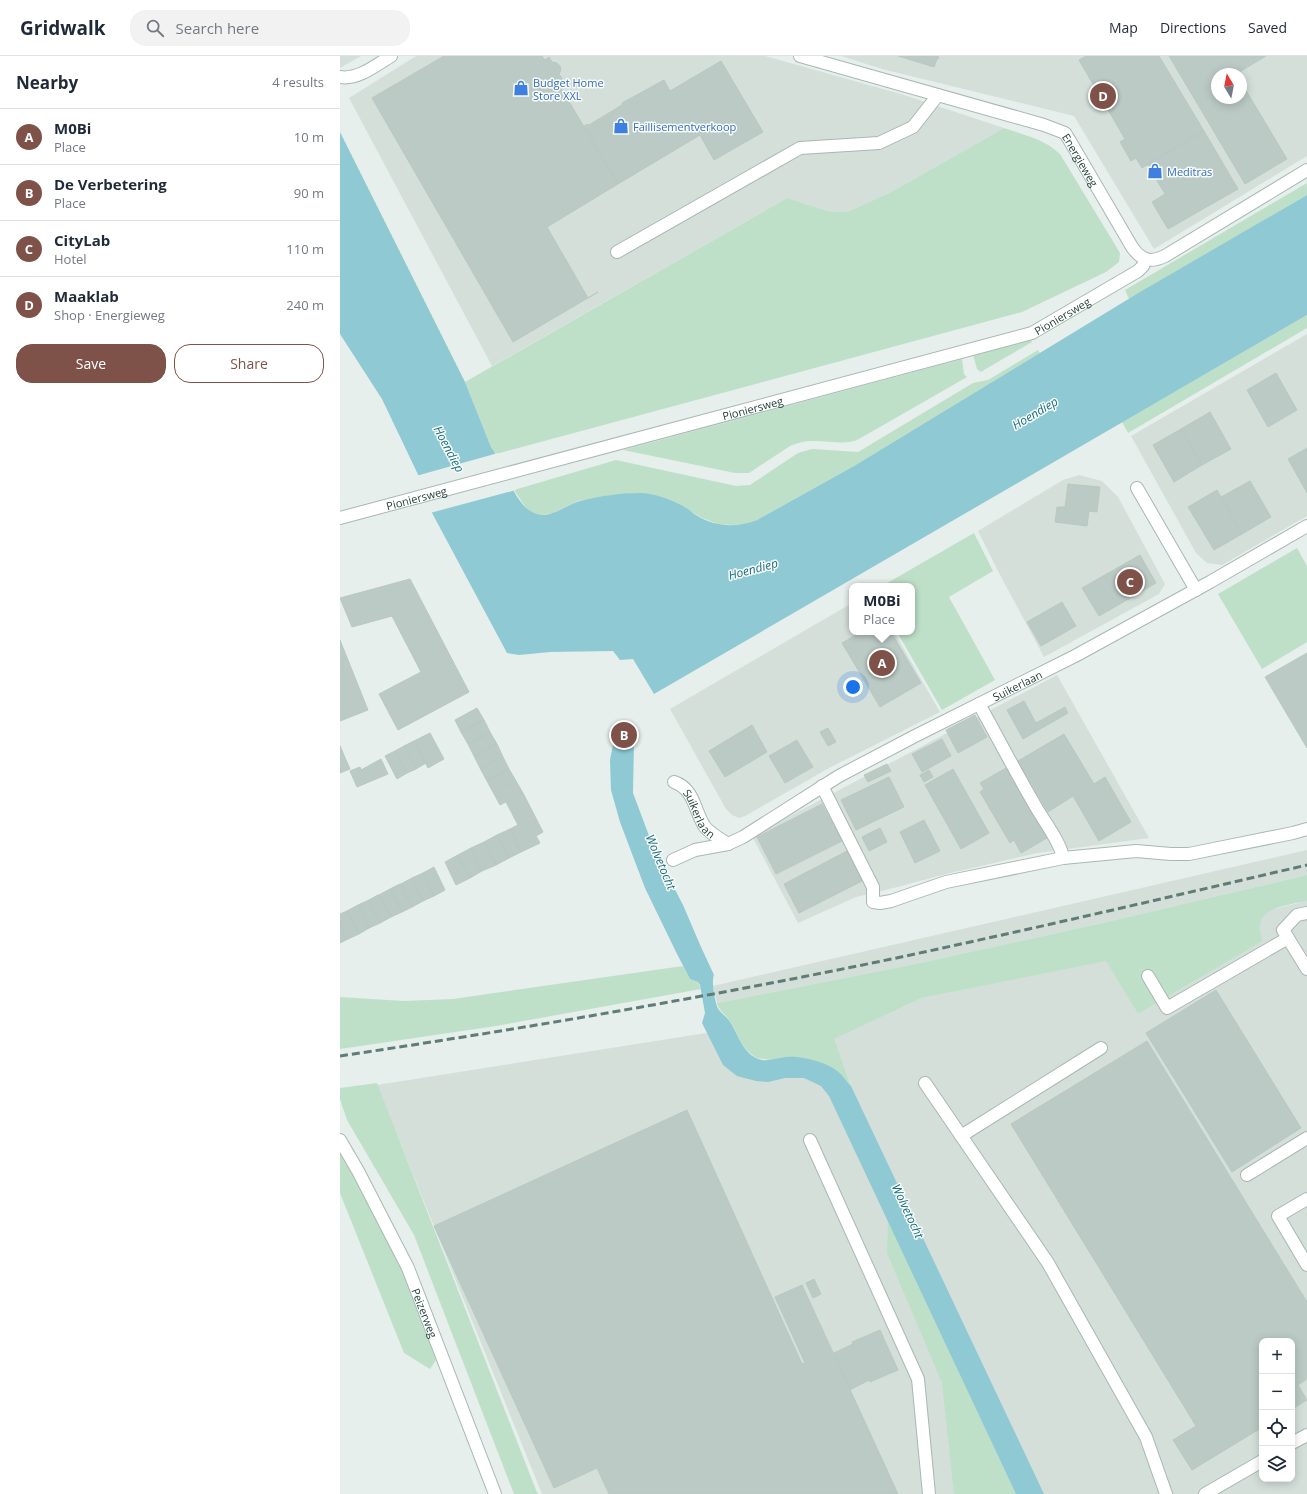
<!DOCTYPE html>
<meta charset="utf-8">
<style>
:root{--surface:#fff;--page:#f2f2f3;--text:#1f2937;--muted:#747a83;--line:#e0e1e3;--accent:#7f5249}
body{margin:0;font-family:"Open Sans",sans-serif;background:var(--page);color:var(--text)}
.controls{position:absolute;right:12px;bottom:12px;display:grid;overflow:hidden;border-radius:8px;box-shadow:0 2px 10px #0003}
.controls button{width:36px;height:36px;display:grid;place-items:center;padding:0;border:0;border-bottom:1px solid var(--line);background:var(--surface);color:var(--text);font:20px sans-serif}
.compass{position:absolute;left:871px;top:12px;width:36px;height:36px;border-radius:50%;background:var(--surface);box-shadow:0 2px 10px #0003;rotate:350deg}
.you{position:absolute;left:513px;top:631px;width:14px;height:14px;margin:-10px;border:3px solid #fff;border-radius:50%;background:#1a73e8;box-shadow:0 0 0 6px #1a73e833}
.badge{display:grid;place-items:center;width:26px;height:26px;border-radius:50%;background:var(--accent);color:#fff;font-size:13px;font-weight:700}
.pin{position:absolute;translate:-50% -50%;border:2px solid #fff;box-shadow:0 1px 4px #0006}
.popup{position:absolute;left:509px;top:527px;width:66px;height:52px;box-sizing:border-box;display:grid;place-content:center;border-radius:8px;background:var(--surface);filter:drop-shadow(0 1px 3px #0005);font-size:13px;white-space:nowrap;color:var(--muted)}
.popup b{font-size:15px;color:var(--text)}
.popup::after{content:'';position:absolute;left:50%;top:100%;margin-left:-8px;border:8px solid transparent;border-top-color:var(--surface)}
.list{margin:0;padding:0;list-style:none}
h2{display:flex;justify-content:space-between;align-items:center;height:52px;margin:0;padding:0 16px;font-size:17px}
h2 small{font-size:13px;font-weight:400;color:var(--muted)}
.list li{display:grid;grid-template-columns:26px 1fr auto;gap:12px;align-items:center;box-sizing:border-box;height:56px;padding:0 16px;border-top:1px solid var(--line)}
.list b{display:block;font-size:15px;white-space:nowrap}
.list p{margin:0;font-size:13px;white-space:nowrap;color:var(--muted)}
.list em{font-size:13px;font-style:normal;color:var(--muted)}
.actions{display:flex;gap:8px;padding:12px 16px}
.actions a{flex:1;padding:9px 0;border:1px solid var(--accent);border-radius:16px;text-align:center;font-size:14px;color:var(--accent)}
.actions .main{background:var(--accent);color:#fff}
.icon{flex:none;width:22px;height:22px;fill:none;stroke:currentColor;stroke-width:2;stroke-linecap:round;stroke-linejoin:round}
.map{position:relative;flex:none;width:967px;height:1438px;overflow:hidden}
header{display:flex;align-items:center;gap:24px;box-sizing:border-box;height:56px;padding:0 20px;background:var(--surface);border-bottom:1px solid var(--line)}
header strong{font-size:19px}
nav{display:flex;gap:22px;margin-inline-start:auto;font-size:14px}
.search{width:280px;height:36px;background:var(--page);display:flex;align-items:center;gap:10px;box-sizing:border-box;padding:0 14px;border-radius:16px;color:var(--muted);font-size:15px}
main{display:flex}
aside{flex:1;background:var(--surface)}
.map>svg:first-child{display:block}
</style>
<header>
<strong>Gridwalk</strong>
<div class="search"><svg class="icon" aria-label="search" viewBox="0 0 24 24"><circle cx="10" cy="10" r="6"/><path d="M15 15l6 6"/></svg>Search here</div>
<nav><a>Map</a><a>Directions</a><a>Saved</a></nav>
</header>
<main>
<aside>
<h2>Nearby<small>4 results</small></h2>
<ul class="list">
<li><span class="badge">A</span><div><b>M0Bi</b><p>Place</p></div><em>10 m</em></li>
<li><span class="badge">B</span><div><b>De Verbetering</b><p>Place</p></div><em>90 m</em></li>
<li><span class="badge">C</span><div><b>CityLab</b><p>Hotel</p></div><em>110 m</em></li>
<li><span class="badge">D</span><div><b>Maaklab</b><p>Shop · Energieweg</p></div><em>240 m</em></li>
</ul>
<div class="actions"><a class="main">Save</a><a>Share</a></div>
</aside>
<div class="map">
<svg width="967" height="1438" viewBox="0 0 967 1438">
<rect width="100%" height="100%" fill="#e6efeb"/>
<path fill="#d4dfda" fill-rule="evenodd" d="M 0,0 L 21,0 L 0,12 Z
M 76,0 L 425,0 L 561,38 L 664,72 L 551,136 L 507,156 L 488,155 L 447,142 L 152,310 L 9,42 Z
M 501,0 L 967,0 L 967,100 L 814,193 L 734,60 L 542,13 ZM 877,18 L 901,18 L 901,42 L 877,42 Z
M 967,278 L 967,460 L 882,509 L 867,507 L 856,497 L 791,380 Z
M 739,419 L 762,425 L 778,441 L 825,528 L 819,538 L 704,601 L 659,517 L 638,475 L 723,424 Z
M 512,547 L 512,576 L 554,576 L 600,656 L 491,711 L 405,760 L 399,762 L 392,759 L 386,753 L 330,653 Z
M 717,619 L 809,782 L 698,797 L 606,818 L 546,834 L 516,841 L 458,867 L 412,780 Z
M 967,794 L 967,819 L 758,868 L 575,908 L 377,947 L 373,930 Z
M 967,845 L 967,1438 L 202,1438 L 37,1029 L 379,975 L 398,1000 L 511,1029 L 493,983 L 582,942 L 766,904 L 798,958 L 923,885 L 919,876 L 919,868 L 922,861 L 930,854 ZM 922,1285 L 952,1285 L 952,1423 L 922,1423 Z"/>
<path fill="#bfe0c8" d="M 664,72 C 684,79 705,83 720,98 L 780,197 L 779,206 L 766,216 L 682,256 L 156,398 L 151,391 L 125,326 L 447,142 L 488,155 L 507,156 L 551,136 Z
M 967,127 L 967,139 L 789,243 L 785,234 Z
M 967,259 L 967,272 L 788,377 L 782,366 Z
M 690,282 L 692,286 L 644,314 L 641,316 L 637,313 L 633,299 L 681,287 Z
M 698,294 L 700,297 L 514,410 L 417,464 L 407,468 L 392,469 L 378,468 L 362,462 L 352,456 L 301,437 L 265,440 L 238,445 L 213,457 L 199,459 L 192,457 L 186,452 L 174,434 L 276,404 L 396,430 L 410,429 L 458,397 L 472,393 L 518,396 L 633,327 L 648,324 Z
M 622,303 L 624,318 L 627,321 L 519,383 C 505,390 487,384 472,385 C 464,385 457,387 450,390 L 409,417 L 395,417 L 283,394 Z
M 634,477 L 653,515 L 609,541 L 655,624 L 602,654 L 557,576 L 572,576 L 572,530 L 542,530 Z
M 957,492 L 967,510 L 967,586 L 922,613 L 878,538 Z
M 967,819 L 967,845 C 944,850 909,852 923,885 L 798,958 L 766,905 L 582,942 L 494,983 L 511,1030 L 496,1014 L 417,1002 C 399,991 400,980 389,964 C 384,957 379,955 377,947 L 575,908 L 758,868 Z
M 343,910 L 350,923 L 358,926 L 361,933 L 156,970 L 0,993 L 0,941 L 64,945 L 113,943 Z
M 37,1027 L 196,1434 L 198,1438 L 174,1438 L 74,1179 L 7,1064 L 0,1043 L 0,1032 Z
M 0,1084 L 68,1217 L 96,1304 L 90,1313 L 64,1297 L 0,1137 Z
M 548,1164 L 676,1438 L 614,1438 L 602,1327 L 547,1197 Z"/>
<path fill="#8ec9d4" d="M 0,76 L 125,326 L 151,391 C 165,409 173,448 194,457 C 210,464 225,449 240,445 C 259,440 280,437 300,437 C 313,437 329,443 341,449 C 346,451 351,456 356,459 C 374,471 398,472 417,464 L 514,410 L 800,236 L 967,139 L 967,259 L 314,638 L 293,603 L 280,604 L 273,595 L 210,596 L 179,599 L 167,597 L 91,455 L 93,450 L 42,343 L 0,278 Z
M 274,683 L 294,684 L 293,737 L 314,793 L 343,849 L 361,891 L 374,919 C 371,924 375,949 379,954 C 382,958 387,961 390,966 C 398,978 402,995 416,1002 C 426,1007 437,1002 446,1001 C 459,999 486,1006 496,1014 C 502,1018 506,1025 511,1030 L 704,1438 L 676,1438 L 489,1040 L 481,1030 L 464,1022 L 445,1022 L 428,1026 L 416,1025 L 397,1020 L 383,1009 L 362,967 L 365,957 L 360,929 L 358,926 L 350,923 L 336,896 L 305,832 L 280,766 L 271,734 L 270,704 Z"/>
<path fill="#e6efeb" d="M 158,397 L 176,434 L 90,457 L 89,454 L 91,450 L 76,420 Z"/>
<path fill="#bbcac4" stroke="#b8c9c2" d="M 104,0 L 202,0 L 205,4 L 209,1 L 212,6 L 217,7 L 220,10 L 221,14 L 219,18 L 223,24 L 218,27 L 278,128 L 207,171 L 248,242 L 258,236 L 173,286 L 32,42 Z
M 558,0 L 597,0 L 599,1 L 598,3 L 597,3 L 594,11 Z
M 746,0 L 819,0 L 864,75 L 802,112 L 796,102 L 791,105 L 780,86 L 785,83 L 739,4 Z
M 829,0 L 926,0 L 896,18 L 877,18 L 877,42 L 901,42 L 901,26 L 947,103 L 905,128 Z
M 381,5 L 423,76 L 374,104 L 360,79 L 278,128 L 244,70 L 248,68 L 249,69 L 282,49 L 282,47 L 324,24 L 330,35 Z
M 864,75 L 898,133 L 828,173 L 812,146 L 825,138 L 807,108 Z
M 936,317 L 957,354 L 928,371 L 907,334 Z
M 870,356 L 891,393 L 862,409 L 841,373 Z
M 841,373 L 862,409 L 834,426 L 813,389 Z
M 967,392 L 967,437 L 948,403 Z
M 910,425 L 931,461 L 902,478 L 881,441 Z
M 728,428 L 760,431 L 757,456 L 749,455 L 747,470 L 715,466 L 717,451 L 725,451 Z
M 877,434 L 902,478 L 874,494 L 848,451 Z
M 800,499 L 816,527 L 759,560 L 742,532 Z
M 70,523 L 129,636 L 58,674 L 39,638 L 81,616 L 52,560 L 12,571 L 0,542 Z
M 722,546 L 736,570 L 701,590 L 687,566 Z
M 521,576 L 551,576 L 581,627 L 540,651 L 502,587 Z
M 0,584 L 28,654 L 0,665 Z
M 967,597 L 967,692 L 925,621 Z
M 684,645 L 696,667 L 725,651 L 728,657 L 683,683 L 667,654 Z
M 137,652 L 144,664 L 121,676 L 115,664 Z
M 635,659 L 647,681 L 618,697 L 606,674 Z
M 144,664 L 150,676 L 128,688 L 121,676 Z
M 412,669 L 427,696 L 385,721 L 369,695 Z
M 488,672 L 496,686 L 488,690 L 480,676 Z
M 275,675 L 293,675 L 293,684 L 275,684 Z
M 150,676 L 157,688 L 134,700 L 128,688 Z
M 90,677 L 104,703 L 88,712 L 74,685 Z
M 724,678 L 754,728 L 765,721 L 791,766 L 759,785 L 733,740 L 708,756 L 678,705 Z
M 602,683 L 611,700 L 582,716 L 572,698 Z
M 457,684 L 473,711 L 445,727 L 429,700 Z
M 74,685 L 86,707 L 76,713 L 64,690 Z
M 157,688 L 163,701 L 140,712 L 134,700 Z
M 0,690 L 10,713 L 0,717 Z
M 64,690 L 76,713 L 67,717 L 55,695 Z
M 55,695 L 67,717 L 57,723 L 45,700 Z
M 163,701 L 169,713 L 147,725 L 140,712 Z
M 41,703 L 48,718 L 17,731 L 10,715 L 20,711 L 21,714 Z
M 547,708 L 551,715 L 528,726 L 524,719 Z
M 666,712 L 707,782 L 681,797 L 674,784 L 670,787 L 640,736 L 644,733 L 640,727 Z
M 169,713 L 176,725 L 153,736 L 147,725 Z
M 613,713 L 649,777 L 621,793 L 585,729 Z
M 589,714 L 593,721 L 584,726 L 580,719 Z
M 549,721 L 564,751 L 516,774 L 501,744 Z
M 176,725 L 183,737 L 160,749 L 153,736 Z
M 183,737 L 203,776 L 196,780 L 200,787 L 181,796 L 170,773 L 178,769 L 166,746 Z
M 482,748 L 502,785 L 436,818 L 417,781 Z
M 584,764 L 600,795 L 575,807 L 560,776 Z
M 540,772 L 547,786 L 529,795 L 522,781 Z
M 170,773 L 181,796 L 169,802 L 157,779 Z
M 157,779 L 169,802 L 156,809 L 144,786 Z
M 144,786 L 156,809 L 142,815 L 131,792 Z
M 131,792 L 142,815 L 130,822 L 118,799 Z
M 507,795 L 522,825 L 459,857 L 444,828 Z
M 118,799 L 130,822 L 116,829 L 105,806 Z
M 94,811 L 105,834 L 94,840 L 83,817 Z
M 83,817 L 94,840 L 83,845 L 72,822 Z
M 72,822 L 83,845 L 72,851 L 61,828 Z
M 60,828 L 61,828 L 72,851 L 62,856 L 50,833 Z
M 50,833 L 62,856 L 51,861 L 39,839 Z
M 38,839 L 39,839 L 51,861 L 40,867 L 29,844 Z
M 29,844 L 40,867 L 29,872 L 18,849 Z
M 18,849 L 29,872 L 19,878 L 7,855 Z
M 7,855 L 19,878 L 8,883 L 0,868 L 0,858 Z
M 0,868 L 8,883 L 0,887 Z
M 876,934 L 961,1072 L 892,1116 L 806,977 Z
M 807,985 L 967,1246 L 967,1323 L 958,1329 L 967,1344 L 952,1353 L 952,1285 L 922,1285 L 922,1367 L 920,1369 L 921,1372 L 852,1414 L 833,1384 L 856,1370 L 671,1068 Z
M 347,1054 L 462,1308 L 465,1307 L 435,1241 L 462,1229 L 558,1438 L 269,1438 L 257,1412 L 214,1432 L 94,1170 Z
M 474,1223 L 481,1238 L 473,1242 L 466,1227 Z
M 540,1274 L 558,1314 L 530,1326 L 529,1324 L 510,1334 L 494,1297 L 513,1288 L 512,1286 Z"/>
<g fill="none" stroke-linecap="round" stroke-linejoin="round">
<defs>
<g id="minor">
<path id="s1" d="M 460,0 L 704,69 L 725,77 L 730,85 L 792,191 C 802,205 810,207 825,200 L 967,114"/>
<path d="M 0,21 C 18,24 36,9 51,0"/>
<path d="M 277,196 L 460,92 L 539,87 L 573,71 L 598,39"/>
<path d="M 797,432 L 856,534"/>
<path id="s2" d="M 0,462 L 692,277 L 798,215 L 803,210 L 805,203"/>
<path d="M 639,648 C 658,682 676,717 696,751 C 704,765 721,787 723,802"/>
<path id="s3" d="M 334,726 C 355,733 354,755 365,771 C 371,778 380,783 388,788"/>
<path d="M 482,730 L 533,831 L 533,846 L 540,847 L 551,845 L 606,826 L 723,802 L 796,795 L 831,798 L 849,798 L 953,777 L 967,773"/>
<path id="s4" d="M 333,804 L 355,794 L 388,788 L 403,781 L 499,720 L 575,680 L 735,600 L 870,526 L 967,470"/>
<path d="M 967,857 L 957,859 L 943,874 L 967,913"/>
<path d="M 808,920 L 827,952 L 948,882"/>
<path d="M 585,1027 L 708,1207 L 806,1381 L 826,1438"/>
<path d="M 621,1080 L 761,992"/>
<path id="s5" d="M 0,1084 L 18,1115 L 68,1212 L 155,1438"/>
<path d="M 470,1084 L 578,1323 L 589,1438"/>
<path d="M 907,1119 L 967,1082"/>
<path d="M 967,1143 L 938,1160 L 967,1209"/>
<path d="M 952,1387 L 967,1379"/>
<path d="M 865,1438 L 922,1405"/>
</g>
</defs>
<use href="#minor" stroke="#a8b8b2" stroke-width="14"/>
<use href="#minor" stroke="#fff" stroke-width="12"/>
<path stroke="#5f7d75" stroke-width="3" stroke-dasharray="8 4" stroke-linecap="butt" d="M 0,1000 C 181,973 362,942 542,905 C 684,875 825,842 967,809"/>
</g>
<defs>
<symbol id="shop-bare" viewBox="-9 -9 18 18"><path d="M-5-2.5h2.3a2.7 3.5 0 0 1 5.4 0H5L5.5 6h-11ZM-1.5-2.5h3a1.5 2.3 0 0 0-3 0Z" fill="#3f7fe0" stroke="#f7fbf9" stroke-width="2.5" paint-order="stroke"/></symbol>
</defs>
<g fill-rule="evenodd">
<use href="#shop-bare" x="170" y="21" width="22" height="22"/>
<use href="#shop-bare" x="270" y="59" width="22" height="22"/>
<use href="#shop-bare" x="804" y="104" width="22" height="22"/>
</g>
<g text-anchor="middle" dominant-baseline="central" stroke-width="3" stroke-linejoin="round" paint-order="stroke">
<g font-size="11" fill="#366cbe" stroke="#f7fbf9" text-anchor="start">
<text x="193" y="26">Budget Home<tspan x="193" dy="13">Store XXL</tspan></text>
<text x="293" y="70">Faillisementverkoop</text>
<text x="827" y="115">Meditras</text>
</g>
<g font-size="11" fill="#24423a" stroke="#f7fbf9">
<text stroke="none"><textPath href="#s1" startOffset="307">Energieweg</textPath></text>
<text stroke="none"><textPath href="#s2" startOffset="751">Pioniersweg</textPath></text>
<text stroke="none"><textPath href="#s2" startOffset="427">Pioniersweg</textPath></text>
<text stroke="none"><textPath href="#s2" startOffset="79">Pioniersweg</textPath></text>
<text stroke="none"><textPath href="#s4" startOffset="388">Suikerlaan</textPath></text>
<text stroke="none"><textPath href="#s3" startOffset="42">Suikerlaan</textPath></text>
<text stroke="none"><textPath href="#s5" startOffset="193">Peizerweg</textPath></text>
</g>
<g font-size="12" font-style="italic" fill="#1c6f80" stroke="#f7fbf9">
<text transform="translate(695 357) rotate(-31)">Hoendiep</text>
<text transform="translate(109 393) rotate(62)">Hoendiep</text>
<text transform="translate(413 513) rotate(-15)">Hoendiep</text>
<text transform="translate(321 806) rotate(67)">Wolvetocht</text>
<text transform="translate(568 1155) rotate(65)">Wolvetocht</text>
</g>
</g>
</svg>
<div class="controls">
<button>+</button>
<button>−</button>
<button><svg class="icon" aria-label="locate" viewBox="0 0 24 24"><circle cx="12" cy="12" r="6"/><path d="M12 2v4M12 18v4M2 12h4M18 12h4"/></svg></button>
<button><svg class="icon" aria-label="layers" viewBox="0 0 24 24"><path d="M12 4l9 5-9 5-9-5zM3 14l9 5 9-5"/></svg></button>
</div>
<svg class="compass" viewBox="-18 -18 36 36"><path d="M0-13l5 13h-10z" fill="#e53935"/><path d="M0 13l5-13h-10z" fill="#747a83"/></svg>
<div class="you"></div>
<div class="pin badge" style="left:542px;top:607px">A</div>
<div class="popup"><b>M0Bi</b>Place</div>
<div class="pin badge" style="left:284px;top:679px">B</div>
<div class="pin badge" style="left:790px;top:526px">C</div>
<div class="pin badge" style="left:763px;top:40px">D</div>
</div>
</main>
